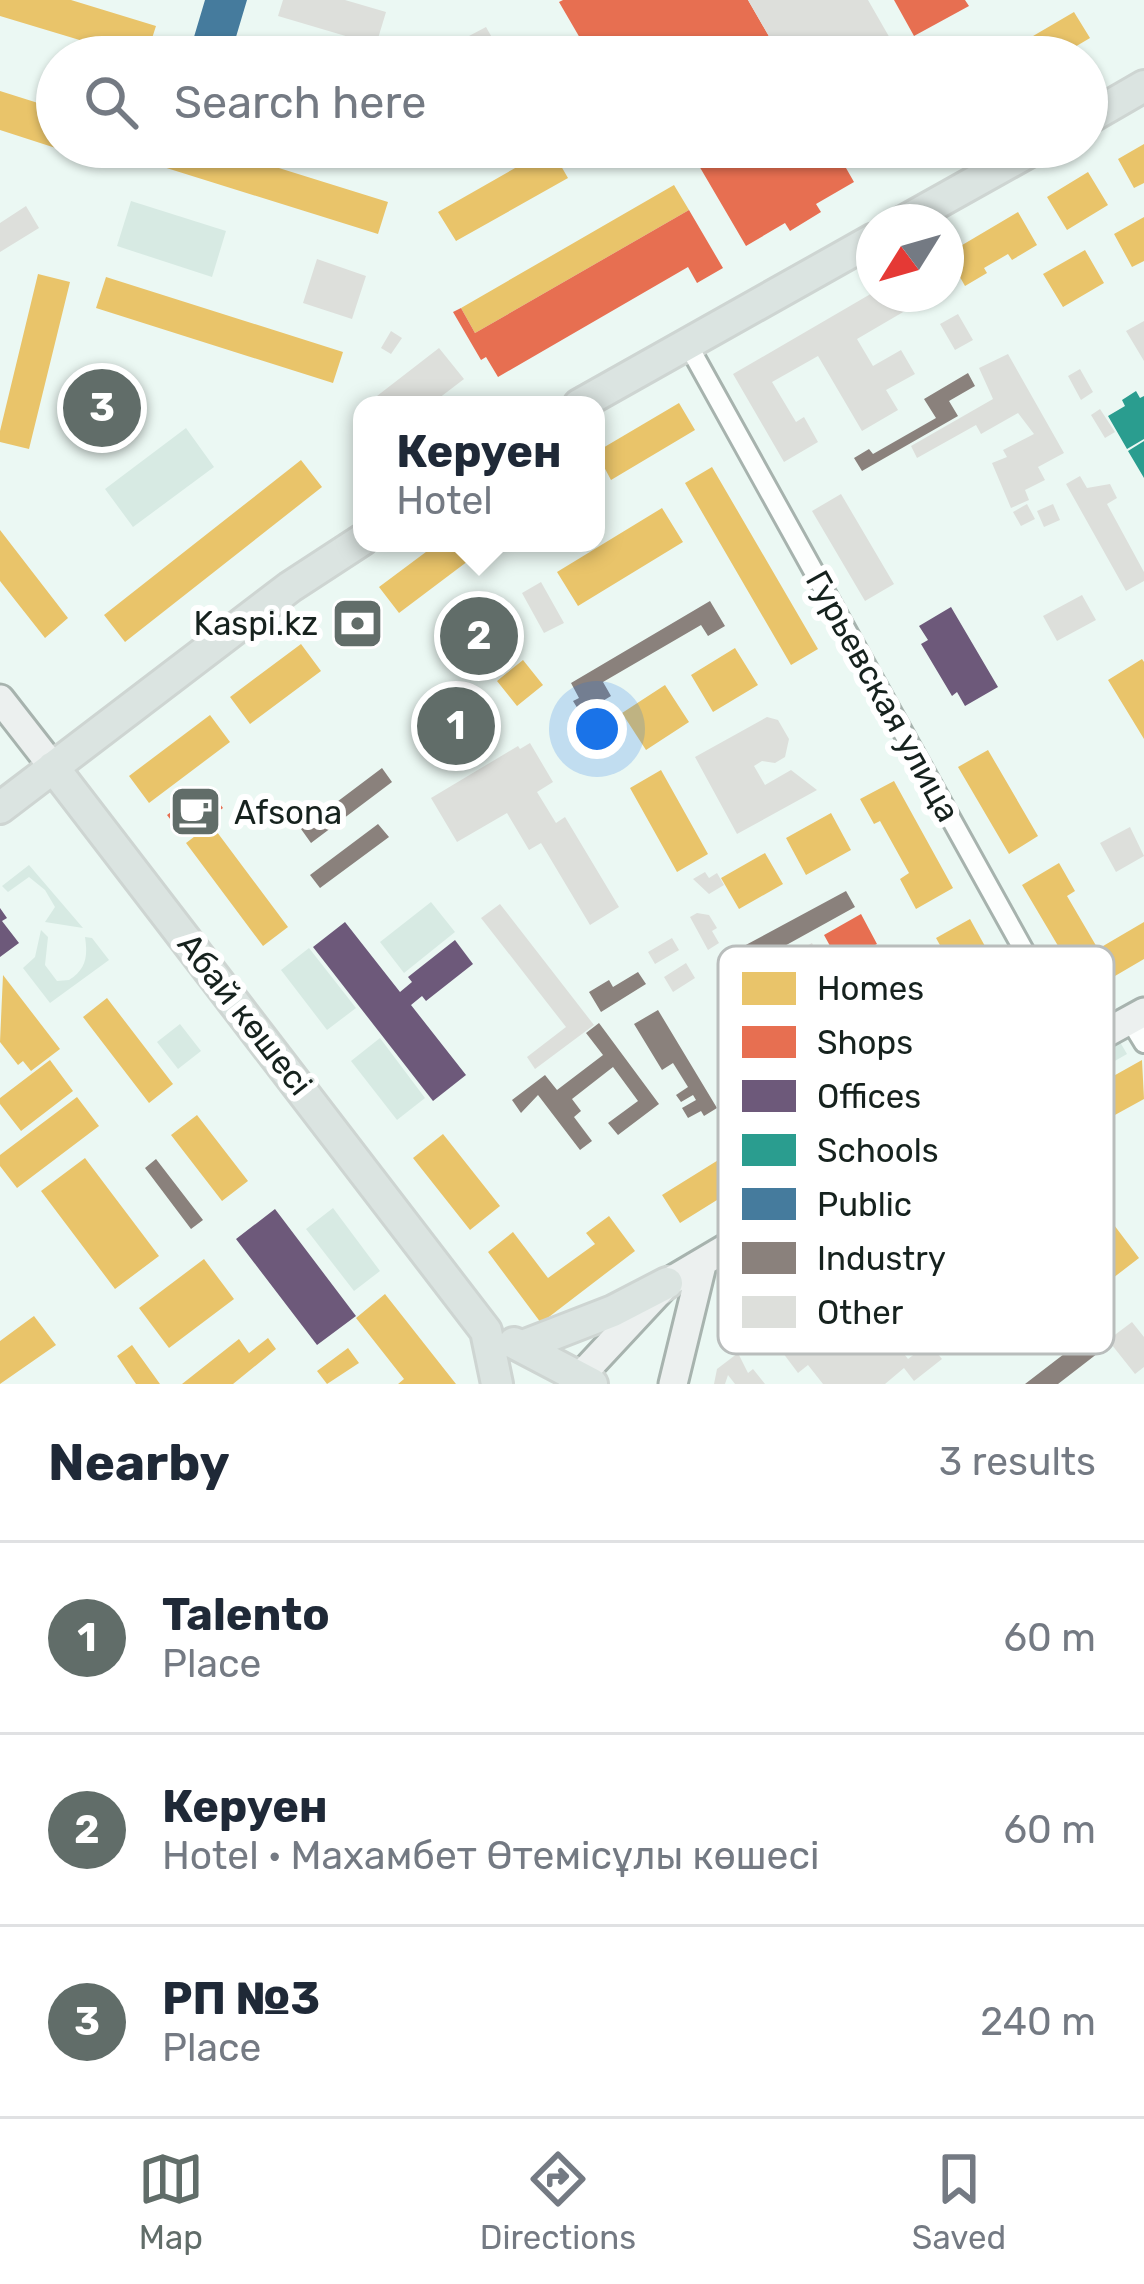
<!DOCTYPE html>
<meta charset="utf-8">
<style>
:root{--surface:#fff;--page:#f2f2f3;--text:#1f2937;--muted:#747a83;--line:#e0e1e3;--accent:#616d69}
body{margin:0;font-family:Rubik,sans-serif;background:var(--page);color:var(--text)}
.compass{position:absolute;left:856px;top:204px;width:108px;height:108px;border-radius:50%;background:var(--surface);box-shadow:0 3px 9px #0004;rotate:233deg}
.you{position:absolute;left:597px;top:729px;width:42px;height:42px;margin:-30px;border:9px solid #fff;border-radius:50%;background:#1a73e8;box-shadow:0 0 0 18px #1a73e833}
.badge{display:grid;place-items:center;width:78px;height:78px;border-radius:50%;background:var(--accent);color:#fff;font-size:39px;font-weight:700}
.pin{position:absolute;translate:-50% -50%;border:6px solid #fff;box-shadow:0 3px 12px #0006}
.popup{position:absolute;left:353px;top:396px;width:252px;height:156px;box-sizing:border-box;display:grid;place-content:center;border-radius:24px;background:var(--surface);filter:drop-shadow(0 3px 9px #0005);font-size:39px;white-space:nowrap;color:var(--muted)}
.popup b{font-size:45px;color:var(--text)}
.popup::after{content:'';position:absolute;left:50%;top:100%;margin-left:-24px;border:24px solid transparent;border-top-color:var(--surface)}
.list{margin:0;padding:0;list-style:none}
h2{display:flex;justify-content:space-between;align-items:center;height:156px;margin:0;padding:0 48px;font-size:51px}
h2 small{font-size:39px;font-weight:400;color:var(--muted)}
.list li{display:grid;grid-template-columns:78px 1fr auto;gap:36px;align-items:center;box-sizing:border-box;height:192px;padding:0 48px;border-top:3px solid var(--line)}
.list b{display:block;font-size:45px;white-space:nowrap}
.list p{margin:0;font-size:39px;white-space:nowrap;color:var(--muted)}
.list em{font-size:39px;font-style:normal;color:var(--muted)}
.icon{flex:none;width:66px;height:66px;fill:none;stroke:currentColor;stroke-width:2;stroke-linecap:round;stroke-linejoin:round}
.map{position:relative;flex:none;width:1144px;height:1384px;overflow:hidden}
.search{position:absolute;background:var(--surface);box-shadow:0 3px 9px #0004;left:36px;right:36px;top:36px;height:132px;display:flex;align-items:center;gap:30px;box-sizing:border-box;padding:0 42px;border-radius:66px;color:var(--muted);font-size:45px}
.sheet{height:732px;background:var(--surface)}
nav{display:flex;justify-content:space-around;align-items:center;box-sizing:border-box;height:168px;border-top:3px solid var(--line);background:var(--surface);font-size:33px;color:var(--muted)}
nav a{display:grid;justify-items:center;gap:6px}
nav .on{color:var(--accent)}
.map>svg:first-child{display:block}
</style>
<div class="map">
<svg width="1144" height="1384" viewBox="0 0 1144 1384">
<rect width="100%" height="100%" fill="#ebf8f3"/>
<path fill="#d7eae3" d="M 131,201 L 226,231 L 212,277 L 117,246 Z
M 186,428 L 214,467 L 133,527 L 105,489 Z
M 29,865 L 83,928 L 45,922 L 55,907 L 45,890 L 29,877 L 8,892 L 2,886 Z
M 431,902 L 455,932 L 404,973 L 380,942 Z
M 41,930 L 48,937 L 45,965 L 57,981 L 69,980 C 86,969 88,957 85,937 L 92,938 L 109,960 L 50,1003 L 23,968 L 35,957 Z
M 309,948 L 356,1008 L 327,1030 L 281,970 Z
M 180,1024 L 201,1051 L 178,1069 L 157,1042 Z
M 380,1038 L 425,1098 L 397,1120 L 351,1061 Z
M 1120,1042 L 1127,1054 L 956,1152 L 949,1140 Z
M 333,1208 L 380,1271 L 354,1291 L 306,1229 Z
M 774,1243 L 782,1245 L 787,1254 L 727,1288 L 719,1274 Z
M 1035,1246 L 1069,1293 L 1047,1310 L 1012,1263 Z"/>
<path fill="#e9c46a" d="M 0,0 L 71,0 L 156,26 L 146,57 L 136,57 L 0,16 Z
M 1074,12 L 1090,38 L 1058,57 L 997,57 Z
M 0,91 L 57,109 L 57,147 L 108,147 L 102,163 L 0,130 Z
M 1144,144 L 1144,183 L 1134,188 L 1118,159 Z
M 145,147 L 212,147 L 388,202 L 378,234 L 141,160 Z
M 514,147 L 550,147 L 568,178 L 456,241 L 438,212 L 524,163 Z
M 868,147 L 904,147 L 877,163 Z
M 1088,172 L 1108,205 L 1067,230 L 1047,197 Z
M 674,185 L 689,210 L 475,333 L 461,308 Z
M 1018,212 L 1037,245 L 1012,260 L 1008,254 L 984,268 L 987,273 L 965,286 L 947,254 Z
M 1144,217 L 1144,261 L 1132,267 L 1114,234 Z
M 1085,250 L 1104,283 L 1063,307 L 1043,274 Z
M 38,274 L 70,282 L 29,449 L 0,442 L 0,431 Z
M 106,277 L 343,352 L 333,383 L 96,308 Z
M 679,403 L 695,430 L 611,480 L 596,452 Z
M 301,460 L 322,487 L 125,642 L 104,615 Z
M 712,467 L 818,649 L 791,665 L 685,483 Z
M 662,508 L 683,542 L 578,606 L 557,572 Z
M 0,530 L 68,618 L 45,638 L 0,581 Z
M 438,543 L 455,543 L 468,561 L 399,613 L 379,587 Z
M 480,609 L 504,643 L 477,662 L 454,628 Z
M 301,644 L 321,671 L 250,724 L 230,697 Z
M 735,648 L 758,685 L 713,712 L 691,675 Z
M 1142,659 L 1144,662 L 1144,739 L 1108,680 Z
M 523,660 L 543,685 L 517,706 L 497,681 Z
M 665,685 L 689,722 L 646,750 L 622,713 Z
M 210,715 L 230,742 L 149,803 L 129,776 Z
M 988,750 L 1038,836 L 1009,854 L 958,767 Z
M 661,770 L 708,854 L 677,872 L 630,788 Z
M 894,781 L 953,888 L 916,909 L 900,879 L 909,873 L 880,821 L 874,824 L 860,799 Z
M 831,813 L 851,850 L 806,875 L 786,838 Z
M 211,824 L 288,927 L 263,946 L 186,843 Z
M 765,853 L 783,884 L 739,909 L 721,878 Z
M 1059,863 L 1075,891 L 1067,896 L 1098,949 L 1144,922 L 1144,959 L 1086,993 L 1022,885 Z
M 970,919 L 1028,1024 L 953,1065 L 938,1038 L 985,1012 L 956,959 L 950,963 L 936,938 Z
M 3,975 L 60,1049 L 31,1071 L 23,1061 L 18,1065 L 0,1042 Z
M 107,998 L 173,1084 L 149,1103 L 83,1017 Z
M 887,1053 L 908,1091 L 778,1165 L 756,1127 L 783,1112 L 788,1120 L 862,1078 L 857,1070 Z
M 50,1060 L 73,1091 L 21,1131 L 0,1104 L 0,1098 Z
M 1142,1060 L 1144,1099 L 1084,1132 L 1067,1102 Z
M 77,1097 L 99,1126 L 17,1188 L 0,1166 L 0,1155 Z
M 197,1115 L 248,1181 L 222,1201 L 171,1135 Z
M 1041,1120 L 1063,1157 L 1031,1175 L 1028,1169 L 955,1210 L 958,1215 L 932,1230 L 911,1194 Z
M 443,1134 L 500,1206 L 470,1230 L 413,1158 Z
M 736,1149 L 754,1177 L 680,1223 L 662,1195 Z
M 85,1158 L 159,1256 L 115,1289 L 41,1191 Z
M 1080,1180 L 1139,1258 L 1113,1278 L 1053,1200 Z
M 609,1216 L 635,1251 L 541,1323 L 488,1252 L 513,1232 L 548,1278 L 595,1244 L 586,1233 Z
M 204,1259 L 234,1299 L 169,1348 L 139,1308 Z
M 977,1279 L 1017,1333 L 993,1350 L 953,1297 Z
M 385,1294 L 456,1384 L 398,1384 L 404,1379 L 356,1318 Z
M 34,1316 L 56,1345 L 0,1384 L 0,1341 Z
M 268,1338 L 276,1349 L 233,1384 L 182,1384 L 239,1339 L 249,1353 Z
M 132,1345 L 160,1384 L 136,1384 L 117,1356 Z
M 348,1348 L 359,1363 L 327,1384 L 317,1371 Z"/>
<path fill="#e76f51" d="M 563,0 L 748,0 L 781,57 L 591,57 L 559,2 Z
M 894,0 L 965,0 L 969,6 L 914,36 Z
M 688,147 L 834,147 L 854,182 L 816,204 L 821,212 L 790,231 L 785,223 L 746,246 Z
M 689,210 L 723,268 L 697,283 L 688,267 L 498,377 L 486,357 L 481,360 L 453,312 L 461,308 L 475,333 Z
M 363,603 L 378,622 L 351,643 L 336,624 Z
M 206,786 L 223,808 L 184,837 L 167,815 Z
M 861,914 L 877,944 L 840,964 L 824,935 Z"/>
<path fill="#6d597a" d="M 951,607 L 998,687 L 965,706 L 957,692 L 952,696 L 921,644 L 928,640 L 919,626 Z
M 0,908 L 7,918 L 2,921 L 19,943 L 0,957 Z
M 345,922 L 400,992 L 412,982 L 408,977 L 455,940 L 473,964 L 426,1001 L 422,996 L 411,1005 L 466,1075 L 433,1101 L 313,947 Z
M 275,1209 L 356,1316 L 317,1345 L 236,1239 Z"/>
<path fill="#2a9d8f" d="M 1136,391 L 1140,398 L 1144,396 L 1144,439 L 1127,449 L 1108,416 L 1125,406 L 1122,400 Z
M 1144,441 L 1144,478 L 1128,451 Z
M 458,701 L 480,729 L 453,751 L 431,722 Z"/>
<path fill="#457b9d" d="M 205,0 L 247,0 L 230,57 L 188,57 Z
M 270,40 L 319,56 L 318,57 L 265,57 Z"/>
<path fill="#8a817c" d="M 968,373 L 975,386 L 949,401 L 958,416 L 862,471 L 854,458 L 869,449 L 873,454 L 936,418 L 924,399 Z
M 90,379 L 126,428 L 114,437 L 77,388 Z
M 710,601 L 725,626 L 708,636 L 701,625 L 603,682 L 611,696 L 581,714 L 573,701 L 579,698 L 571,683 Z
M 382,768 L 392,782 L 311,843 L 301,829 Z
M 378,824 L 389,837 L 320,888 L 310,875 Z
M 846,891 L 855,907 L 752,964 L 742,947 Z
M 638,972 L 646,984 L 601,1012 L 589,992 L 609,980 L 613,987 Z
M 658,1010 L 717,1108 L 704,1116 L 701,1111 L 688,1118 L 682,1108 L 696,1100 L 693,1095 L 681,1102 L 676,1095 L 688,1087 L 673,1063 L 662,1070 L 634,1024 Z
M 599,1023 L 659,1104 L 618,1135 L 608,1123 L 638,1101 L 613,1067 L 572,1099 L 581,1111 L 574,1117 L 592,1141 L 580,1150 L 538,1095 L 521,1113 L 512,1100 L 545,1075 L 557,1090 L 603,1055 L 586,1033 Z
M 156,1159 L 203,1220 L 191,1229 L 145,1168 Z
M 1090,1334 L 1102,1350 L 1058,1384 L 1025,1384 Z"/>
<path fill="#dddfdb" d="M 283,0 L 345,0 L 386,12 L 376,45 L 278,16 Z
M 748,0 L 868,0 L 899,54 L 894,57 L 781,57 Z
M 486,27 L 503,57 L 463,57 L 461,52 L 474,44 L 469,36 Z
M 26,206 L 39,228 L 0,252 L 0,223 Z
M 317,259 L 366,276 L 352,319 L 303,303 Z
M 874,292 L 918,294 L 922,301 L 857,339 L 873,366 L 901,350 L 915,374 L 886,390 L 898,410 L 862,431 L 818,356 L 772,382 L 796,422 L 804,417 L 818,442 L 784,462 L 733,374 Z
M 958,314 L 973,340 L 955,350 L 940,324 Z
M 1144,321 L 1144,361 L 1126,331 Z
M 391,331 L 402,338 L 391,354 L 381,348 Z
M 439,348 L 464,379 L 430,405 L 383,405 L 377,396 Z
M 1008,354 L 1064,453 L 1038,467 L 1045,480 L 1025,490 L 1029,500 L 1011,508 L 992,463 L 1007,457 L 1003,450 L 1034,434 L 1018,413 L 981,434 L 976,425 L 917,458 L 911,446 L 993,399 L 979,368 Z
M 1080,369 L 1093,392 L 1081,400 L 1068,376 Z
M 1100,409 L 1115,432 L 1105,438 L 1091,415 Z
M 1080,476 L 1087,488 L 1110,484 L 1117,498 L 1107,504 L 1144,572 L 1144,581 L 1126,591 L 1066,484 Z
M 841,494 L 894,584 L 865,601 L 812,511 Z
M 1027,504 L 1035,519 L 1021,526 L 1013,512 Z
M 1053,504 L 1060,520 L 1044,527 L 1037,511 Z
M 541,582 L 564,623 L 544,633 L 522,593 Z
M 1082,595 L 1096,620 L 1057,641 L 1043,616 Z
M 767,717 L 778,720 L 789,739 L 785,757 L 775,763 L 762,761 L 754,766 L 765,785 L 791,770 L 817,790 L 737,834 L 695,757 Z
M 530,743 L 553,782 L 537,792 L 556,823 L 565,817 L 619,907 L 590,925 L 541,843 L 529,850 L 507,813 L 457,842 L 431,798 L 518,746 L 520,749 Z
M 1130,827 L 1144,856 L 1116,872 L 1100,843 Z
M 705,872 L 709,878 L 717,873 L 724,885 L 709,894 L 693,879 Z
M 500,904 L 594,1025 L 535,1069 L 527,1057 L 566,1027 L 481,918 Z
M 697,913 L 709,915 L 717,928 L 712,931 L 719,943 L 708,950 L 690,917 Z
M 672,938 L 679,950 L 655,964 L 648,952 Z
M 812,943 L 816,951 L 808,956 L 810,959 L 778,977 L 772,965 Z
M 686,963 L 695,978 L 673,992 L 664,977 Z
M 894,1209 L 918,1247 L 886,1267 L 863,1229 Z
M 840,1236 L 866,1269 L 842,1288 L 817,1254 Z
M 924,1265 L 932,1275 L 940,1269 L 952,1286 L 927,1305 L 907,1278 Z
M 857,1293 L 873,1312 L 855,1326 L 864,1338 L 870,1334 L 864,1326 L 876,1318 L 908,1359 L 929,1343 L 942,1359 L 914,1381 L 904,1368 L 885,1384 L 823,1384 L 808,1365 L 798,1373 L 783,1353 Z
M 1132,1322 L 1144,1337 L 1144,1367 L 1135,1374 L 1108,1340 Z
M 738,1353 L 748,1373 L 753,1369 L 765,1384 L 735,1384 L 728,1375 L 725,1384 L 714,1384 L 717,1369 Z"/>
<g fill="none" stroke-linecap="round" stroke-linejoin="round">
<defs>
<path id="street" d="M 687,343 L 1078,1048
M 1130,1020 L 1144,1043"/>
<path id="secondary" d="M 0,699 L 53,767
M 573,1384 L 667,1283 L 877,1159 L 1144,1012
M 673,1384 L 702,1265"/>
<path id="primary" d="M 1087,119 L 1144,86
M 903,222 L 1037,147
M 579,405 L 874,239
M 53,767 L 486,1331 L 497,1384
M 0,808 L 290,587 L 362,540
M 514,1343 L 592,1384
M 523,1346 L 613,1311 L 667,1283"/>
</defs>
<use href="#street" stroke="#a7b3ae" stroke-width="24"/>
<use href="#secondary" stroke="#a7b3ae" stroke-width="33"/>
<use href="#primary" stroke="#ced5d2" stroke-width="36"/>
<use href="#street" stroke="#fcfefd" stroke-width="18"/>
<use href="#secondary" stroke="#ecf0ef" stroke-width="27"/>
<use href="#primary" stroke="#dbe4e1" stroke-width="30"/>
</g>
<defs>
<symbol id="bank-square" viewBox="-11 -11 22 22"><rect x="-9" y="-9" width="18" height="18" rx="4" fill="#616d69" stroke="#fff"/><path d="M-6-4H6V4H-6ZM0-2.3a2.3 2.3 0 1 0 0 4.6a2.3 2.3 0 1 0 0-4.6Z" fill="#fff"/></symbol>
<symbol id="cafe-square" viewBox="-11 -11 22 22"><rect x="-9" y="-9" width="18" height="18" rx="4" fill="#616d69" stroke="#fff"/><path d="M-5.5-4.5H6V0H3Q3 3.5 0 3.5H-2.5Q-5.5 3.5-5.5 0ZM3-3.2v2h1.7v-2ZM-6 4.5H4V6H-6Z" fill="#fff"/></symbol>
</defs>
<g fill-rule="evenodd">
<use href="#bank-square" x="328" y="594" width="59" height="59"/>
<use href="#cafe-square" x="166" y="782" width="59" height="59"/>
</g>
<g text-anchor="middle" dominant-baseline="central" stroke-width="12" stroke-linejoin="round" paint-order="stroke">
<g font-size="33" fill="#16221e" stroke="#fff" text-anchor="end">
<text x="318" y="623">Kaspi.kz</text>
<text x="234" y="812" text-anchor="start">Afsona</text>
</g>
<g font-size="33" fill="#16221e" stroke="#fff">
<text transform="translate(883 696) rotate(61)">Гурьевская улица</text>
<text transform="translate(245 1014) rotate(52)">Абай көшесі</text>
</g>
</g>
<rect x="718" y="946" width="396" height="408" rx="18" fill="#fff" stroke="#b9bdbc" stroke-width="3"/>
<rect x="742" y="972" width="54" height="33" fill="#e9c46a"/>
<rect x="742" y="1026" width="54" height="32" fill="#e76f51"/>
<rect x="742" y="1080" width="54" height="32" fill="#6d597a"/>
<rect x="742" y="1134" width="54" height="32" fill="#2a9d8f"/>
<rect x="742" y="1188" width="54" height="32" fill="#457b9d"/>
<rect x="742" y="1242" width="54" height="32" fill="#8a817c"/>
<rect x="742" y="1296" width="54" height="32" fill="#dddfdb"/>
<g font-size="33" fill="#16221e">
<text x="817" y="1000">Homes</text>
<text x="817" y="1054">Shops</text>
<text x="817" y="1108">Offices</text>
<text x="817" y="1162">Schools</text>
<text x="817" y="1216">Public</text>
<text x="817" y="1270">Industry</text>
<text x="817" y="1324">Other</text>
</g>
</svg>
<svg class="compass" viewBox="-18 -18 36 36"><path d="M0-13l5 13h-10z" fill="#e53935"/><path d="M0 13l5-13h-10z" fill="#747a83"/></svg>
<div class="you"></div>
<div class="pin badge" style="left:456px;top:726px">1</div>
<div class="pin badge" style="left:479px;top:636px">2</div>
<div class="popup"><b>Керуен</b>Hotel</div>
<div class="pin badge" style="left:102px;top:408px">3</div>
<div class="search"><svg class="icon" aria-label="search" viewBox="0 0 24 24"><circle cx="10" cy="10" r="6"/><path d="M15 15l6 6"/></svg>Search here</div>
</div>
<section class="sheet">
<h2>Nearby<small>3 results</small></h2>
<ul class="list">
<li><span class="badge">1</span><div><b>Talento</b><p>Place</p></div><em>60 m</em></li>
<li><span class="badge">2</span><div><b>Керуен</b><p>Hotel · Махамбет Өтемісұлы көшесі</p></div><em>60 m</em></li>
<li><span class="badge">3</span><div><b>РП №3</b><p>Place</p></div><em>240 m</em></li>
</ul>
</section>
<nav>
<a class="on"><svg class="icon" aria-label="map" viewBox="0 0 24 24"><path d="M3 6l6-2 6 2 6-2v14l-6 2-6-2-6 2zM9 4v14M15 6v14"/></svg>Map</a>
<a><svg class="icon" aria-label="directions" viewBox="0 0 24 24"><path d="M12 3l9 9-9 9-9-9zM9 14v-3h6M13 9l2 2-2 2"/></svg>Directions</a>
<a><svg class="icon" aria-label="saved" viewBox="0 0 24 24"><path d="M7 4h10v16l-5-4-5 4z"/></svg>Saved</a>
</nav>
